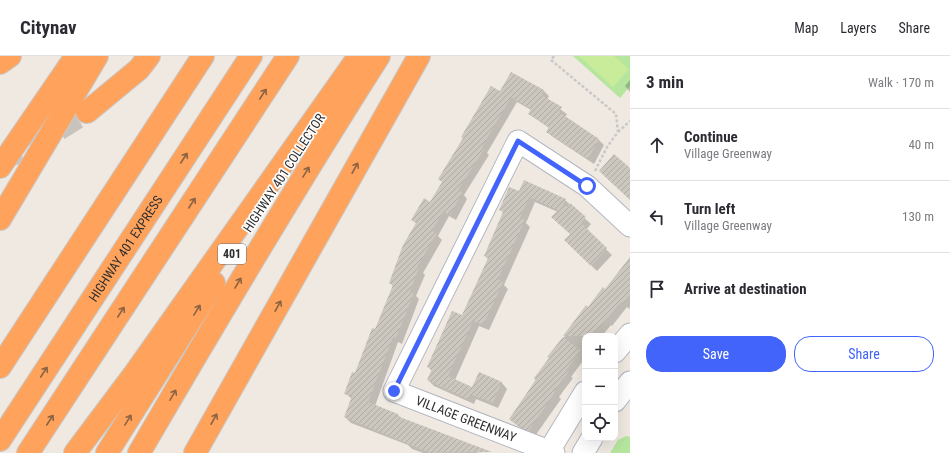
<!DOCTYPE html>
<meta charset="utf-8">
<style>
:root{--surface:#fff;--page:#f7f7f7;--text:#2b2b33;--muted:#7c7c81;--line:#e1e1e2;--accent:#4264fb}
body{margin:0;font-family:"Roboto Condensed",sans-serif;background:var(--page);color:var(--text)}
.controls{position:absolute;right:12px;bottom:12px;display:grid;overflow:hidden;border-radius:8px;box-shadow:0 4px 16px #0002}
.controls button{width:36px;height:36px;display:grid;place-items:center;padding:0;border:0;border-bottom:1px solid var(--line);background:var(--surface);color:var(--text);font:20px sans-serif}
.stop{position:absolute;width:12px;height:12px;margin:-9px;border:3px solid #4264fb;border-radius:50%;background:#fff}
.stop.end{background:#4264fb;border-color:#fff;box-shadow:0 1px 4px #0008}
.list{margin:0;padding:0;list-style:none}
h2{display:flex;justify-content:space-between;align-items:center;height:52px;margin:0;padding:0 16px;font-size:17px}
h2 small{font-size:13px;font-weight:400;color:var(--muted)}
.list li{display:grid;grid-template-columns:26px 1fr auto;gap:12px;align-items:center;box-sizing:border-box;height:72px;padding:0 16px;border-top:1px solid var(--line)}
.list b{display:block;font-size:15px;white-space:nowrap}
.list p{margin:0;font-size:13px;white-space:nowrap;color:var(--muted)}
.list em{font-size:13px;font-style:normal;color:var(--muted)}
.actions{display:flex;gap:8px;padding:12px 16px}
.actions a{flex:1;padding:9px 0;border:1px solid var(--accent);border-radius:16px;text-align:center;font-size:14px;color:var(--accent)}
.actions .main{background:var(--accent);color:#fff}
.icon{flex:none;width:22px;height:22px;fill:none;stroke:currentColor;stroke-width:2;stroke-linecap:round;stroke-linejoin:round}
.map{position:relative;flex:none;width:630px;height:397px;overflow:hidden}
header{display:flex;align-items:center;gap:24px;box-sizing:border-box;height:56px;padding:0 20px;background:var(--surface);border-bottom:1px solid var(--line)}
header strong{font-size:19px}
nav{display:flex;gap:22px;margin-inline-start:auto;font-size:14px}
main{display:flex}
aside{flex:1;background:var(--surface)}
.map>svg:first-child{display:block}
</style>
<header>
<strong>Citynav</strong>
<nav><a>Map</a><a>Layers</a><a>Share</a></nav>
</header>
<main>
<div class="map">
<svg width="630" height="397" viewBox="0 0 630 397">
<defs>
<pattern id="building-hatch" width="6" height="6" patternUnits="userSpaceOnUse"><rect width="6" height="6" fill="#cbc7bf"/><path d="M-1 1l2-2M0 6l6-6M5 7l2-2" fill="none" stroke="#afaba4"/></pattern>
</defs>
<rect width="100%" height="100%" fill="#efe9e1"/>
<path fill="#b6e59e" d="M 573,0 L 630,0 L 630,30 L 620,42 Z
M 626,380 L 630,381 L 630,397 L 610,397 L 618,384 Z"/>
<path fill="#c9ec9a" d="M 579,0 L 614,0 L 629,13 L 613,31 Z"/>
<path fill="#0003" d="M 630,24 L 630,36 L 625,30 Z
M 544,35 L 549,40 L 547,44 L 567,58 L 565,61 L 598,83 L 604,89 L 594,108 L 553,81 L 547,76 L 549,72 L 529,58 L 531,54 L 517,46 L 487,97 L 489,99 L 464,139 L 467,143 L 456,164 L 449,160 L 438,180 L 442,184 L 423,217 L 425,219 L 416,240 L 419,243 L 402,288 L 398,286 L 375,350 L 397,358 L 401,362 L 479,397 L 423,397 L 412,393 L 408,389 L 351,367 L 345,361 L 352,343 L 345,337 L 376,274 L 393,230 L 390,227 L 417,168 L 413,164 L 431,147 L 501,36 Z
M 519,137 L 565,144 L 591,168 L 586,174 L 612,199 L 597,215 L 565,184 L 571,178 L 558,156 L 535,146 L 526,167 L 530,171 L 504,229 L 508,233 L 505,239 L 489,274 L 479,270 L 455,324 L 473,332 L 502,327 L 507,333 L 498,352 L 476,343 L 474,348 L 434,330 L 428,324 L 432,315 L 428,311 L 463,261 L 489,204 L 485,200 L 504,157 L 500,153 Z
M 630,202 L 630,251 L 629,253 L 627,251 L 612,270 L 611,269 L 602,280 L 585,280 L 585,302 L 571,321 L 573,322 L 559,341 L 561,343 L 535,380 L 525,376 L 510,363 L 550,302 L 549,301 L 587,251 L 588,252 L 605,234 Z"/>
<path fill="url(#building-hatch)" d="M 511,16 L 544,34 L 541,39 L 562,51 L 559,56 L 599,83 L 588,103 L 546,76 L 549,71 L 528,58 L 531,53 L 511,41 L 482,91 L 484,93 L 458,134 L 462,137 L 450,159 L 443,155 L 432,175 L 437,177 L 417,211 L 419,212 L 410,235 L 414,237 L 396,282 L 393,281 L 368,346 L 398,358 L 397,360 L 492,396 L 430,397 L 344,361 L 352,340 L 344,338 L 352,316 L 355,317 L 372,272 L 375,273 L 393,229 L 389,227 L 403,189 L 416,167 L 411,164 L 424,142 L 430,146 L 442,126 L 438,123 L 463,82 L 461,81 L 491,30 L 500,35 Z
M 614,98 L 630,112 L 630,144 L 599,115 Z
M 524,124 L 566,143 L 563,149 L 567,151 L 570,147 L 586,161 L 581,167 L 607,192 L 591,210 L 564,184 L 570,178 L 551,161 L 558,154 L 529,141 L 520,162 L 525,164 L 498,223 L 503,226 L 500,233 L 483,269 L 473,265 L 448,320 L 472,331 L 479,316 L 502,326 L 493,347 L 470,338 L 468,343 L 427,324 L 432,313 L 427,311 L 452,255 L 462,259 L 478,224 L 488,202 L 484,200 L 503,156 L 499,154 L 509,131 L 519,135 Z
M 630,201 L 630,238 L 623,248 L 621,246 L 592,280 L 563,280 L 586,249 L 588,251 L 603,231 L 605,233 Z
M 563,281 L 581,295 L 566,314 L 568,316 L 554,335 L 555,336 L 529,375 L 518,370 L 509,363 L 536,324 L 534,322 L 549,302 L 547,301 Z"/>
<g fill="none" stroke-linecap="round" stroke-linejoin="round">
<path stroke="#c8c4bd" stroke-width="22" stroke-dasharray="22 11" stroke-linecap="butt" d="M 0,103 L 26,94 L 87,56"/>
<defs>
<path id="minor" d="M 615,296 L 630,278
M 615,345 L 630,326
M 549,395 L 585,336
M 554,397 L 394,335 L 518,85 L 587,130 L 630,170
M 583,397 L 592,382"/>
<g id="highway">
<path d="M 0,7 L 10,0"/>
<path d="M 87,56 L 139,13 L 149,0"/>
<path d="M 0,111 L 76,0"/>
<path d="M 0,163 L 97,0"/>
<path d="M 0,311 L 203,0"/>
<path id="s1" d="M 0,384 L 251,0"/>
<path d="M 28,397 L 288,0"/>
<path d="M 75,397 L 135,317 L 359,0"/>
<path d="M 107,397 L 214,227"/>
<path d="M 139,397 C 217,263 296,130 379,0"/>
<path d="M 195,397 L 419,0"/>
</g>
</defs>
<use href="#minor" stroke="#b4b7c1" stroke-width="23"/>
<use href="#highway" stroke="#c9c9c9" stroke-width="24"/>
<path stroke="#c9c9c9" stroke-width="2.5" stroke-dasharray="3 2" stroke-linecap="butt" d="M 554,0 L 551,4 L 616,58 L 618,76 L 607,91 L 595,115
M 618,76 L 630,65"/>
<use href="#minor" stroke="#fff" stroke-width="21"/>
<use href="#highway" stroke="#ffa35c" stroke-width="22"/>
</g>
<defs><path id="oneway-shaft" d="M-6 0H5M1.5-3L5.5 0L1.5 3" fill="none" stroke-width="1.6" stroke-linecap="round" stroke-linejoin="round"/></defs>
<g stroke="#8c6343">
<use href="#oneway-shaft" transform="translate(263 38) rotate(-57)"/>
<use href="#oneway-shaft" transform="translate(184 102) rotate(-57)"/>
<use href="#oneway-shaft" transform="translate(355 112) rotate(-61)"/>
<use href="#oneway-shaft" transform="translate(306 116) rotate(-59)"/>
<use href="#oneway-shaft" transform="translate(192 147) rotate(-57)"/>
<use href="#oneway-shaft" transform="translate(238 227) rotate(-59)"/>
<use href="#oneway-shaft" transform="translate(278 250) rotate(-61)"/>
<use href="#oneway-shaft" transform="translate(197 254) rotate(-58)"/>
<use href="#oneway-shaft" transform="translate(121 256) rotate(-57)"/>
<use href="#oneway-shaft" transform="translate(44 316) rotate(-57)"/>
<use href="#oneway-shaft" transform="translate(173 339) rotate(-60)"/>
<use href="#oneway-shaft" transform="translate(214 363) rotate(-61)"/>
<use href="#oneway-shaft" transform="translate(50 364) rotate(-57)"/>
<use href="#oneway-shaft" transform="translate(128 364) rotate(-58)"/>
</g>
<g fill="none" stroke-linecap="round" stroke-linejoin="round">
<path stroke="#4264fb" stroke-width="5" d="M 394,335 L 518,85 L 587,130"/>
</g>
<g text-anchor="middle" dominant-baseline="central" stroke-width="3.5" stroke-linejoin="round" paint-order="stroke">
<rect fill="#fff" stroke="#6d6d6d" stroke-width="1" x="218" y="188" width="28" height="20" rx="3"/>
<g font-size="12" font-weight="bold" fill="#2e2e2e">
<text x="232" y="198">401</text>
</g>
<g font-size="13" fill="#2e2e2e" stroke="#fff">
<text transform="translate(284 117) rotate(-57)">HIGHWAY 401 COLLECTOR</text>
<text stroke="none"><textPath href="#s1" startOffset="229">HIGHWAY 401 EXPRESS</textPath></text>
<text transform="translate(466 363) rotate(21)">VILLAGE GREENWAY</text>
</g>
</g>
</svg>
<div class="controls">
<button>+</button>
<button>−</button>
<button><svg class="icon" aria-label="locate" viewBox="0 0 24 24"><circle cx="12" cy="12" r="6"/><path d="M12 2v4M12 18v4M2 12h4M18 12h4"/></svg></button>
</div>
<div class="stop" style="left:587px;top:130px"></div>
<div class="stop end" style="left:394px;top:335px"></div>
</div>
<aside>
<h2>3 min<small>Walk · 170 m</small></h2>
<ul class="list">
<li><svg class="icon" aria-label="ahead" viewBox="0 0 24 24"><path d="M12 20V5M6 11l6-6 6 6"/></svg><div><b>Continue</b><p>Village Greenway</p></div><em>40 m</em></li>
<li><svg class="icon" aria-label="left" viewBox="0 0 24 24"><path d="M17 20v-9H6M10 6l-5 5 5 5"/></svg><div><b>Turn left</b><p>Village Greenway</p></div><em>130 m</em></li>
<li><svg class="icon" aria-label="arrive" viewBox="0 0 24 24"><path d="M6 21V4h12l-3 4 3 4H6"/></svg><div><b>Arrive at destination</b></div></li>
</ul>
<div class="actions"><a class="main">Save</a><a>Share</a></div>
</aside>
</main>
